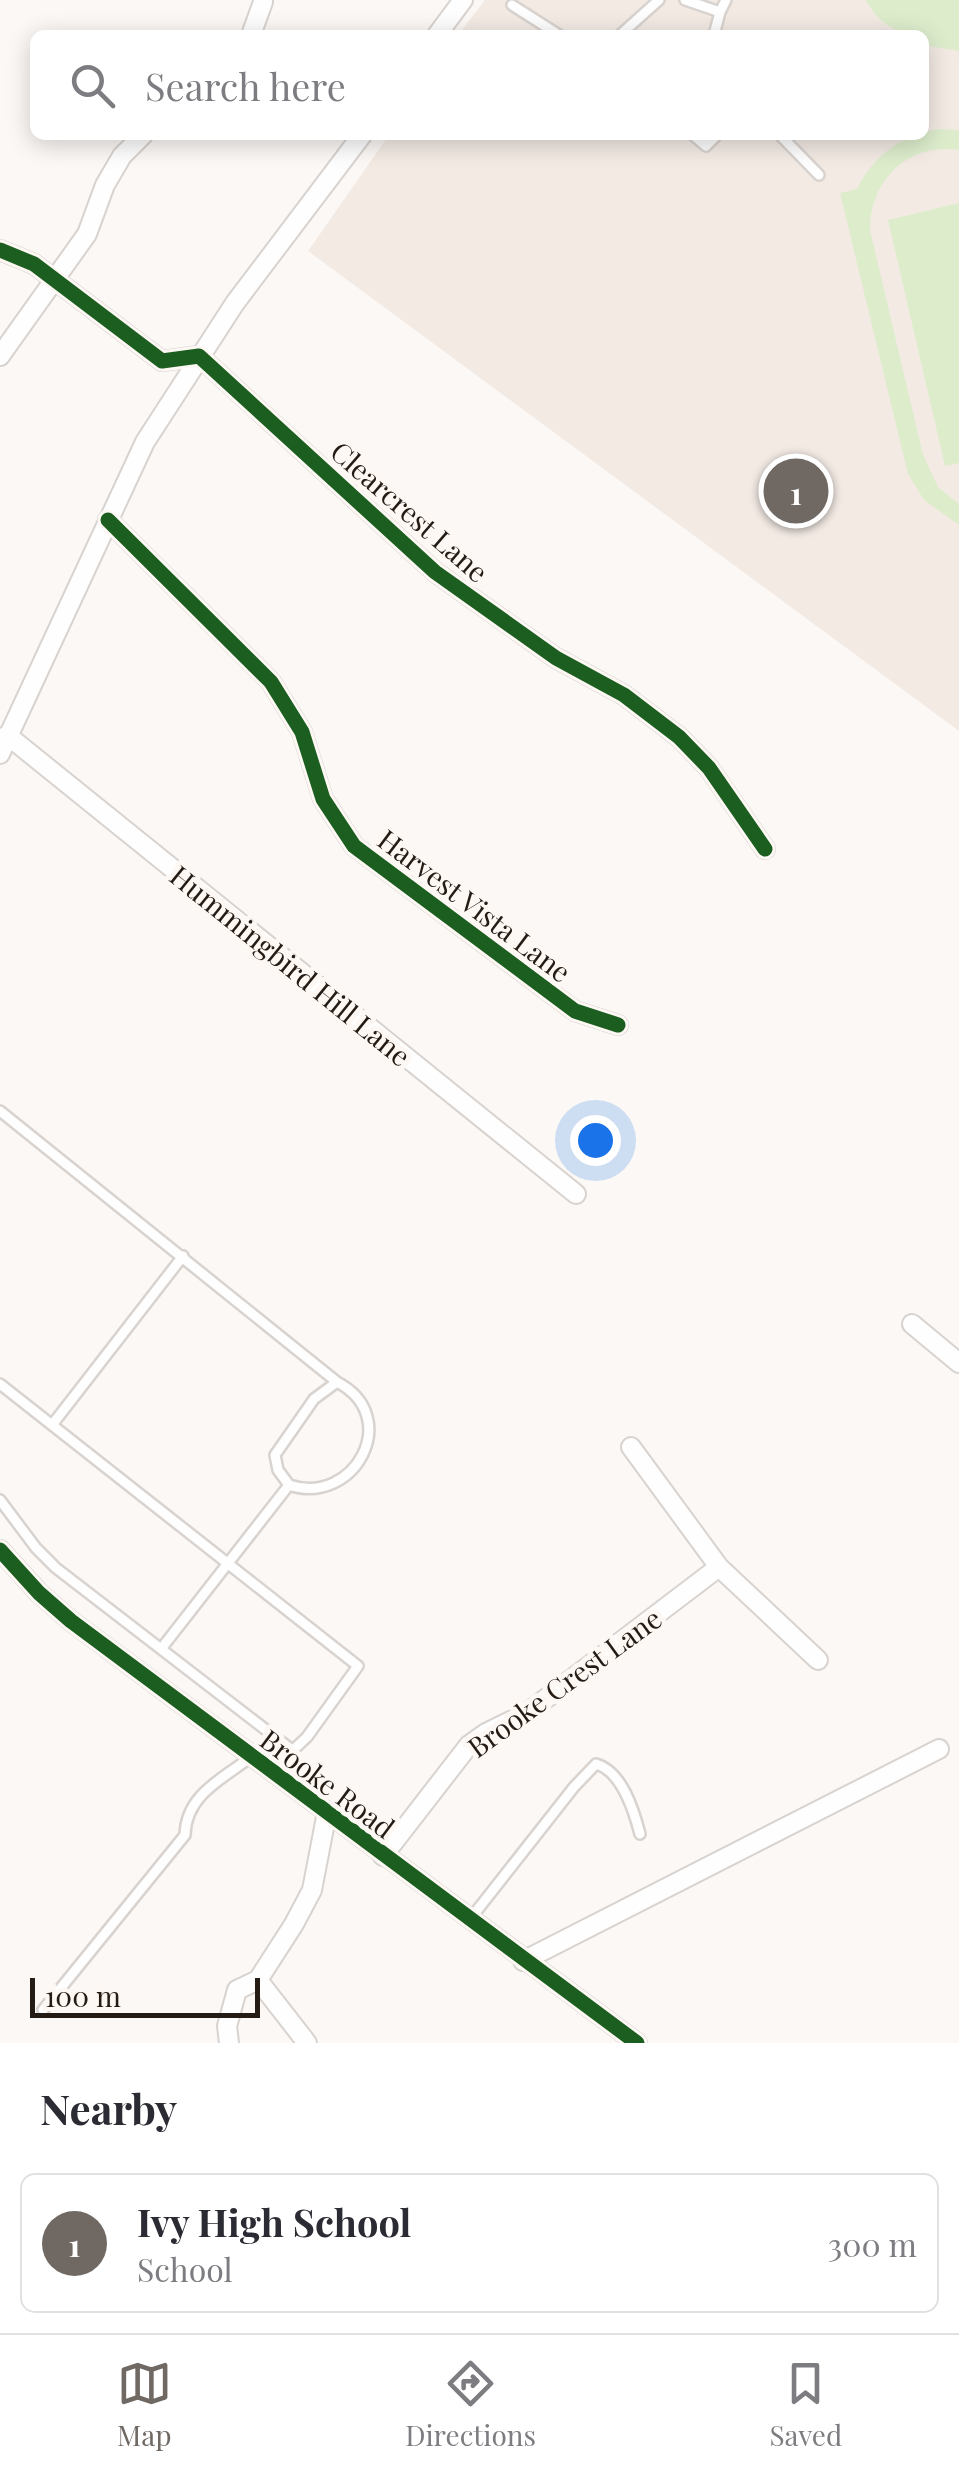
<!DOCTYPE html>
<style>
:root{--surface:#fff;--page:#f2f2f3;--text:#2b2b33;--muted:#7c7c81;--line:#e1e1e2;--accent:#6f6863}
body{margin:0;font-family:"Playfair Display",serif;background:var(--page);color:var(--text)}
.scale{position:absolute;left:30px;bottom:25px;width:230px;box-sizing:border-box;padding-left:10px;border:5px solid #241b14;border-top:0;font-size:28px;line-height:35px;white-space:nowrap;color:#241b14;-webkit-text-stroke:8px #fdf8f4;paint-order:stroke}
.you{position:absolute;left:595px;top:1140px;width:35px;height:35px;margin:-25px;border:8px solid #fff;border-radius:50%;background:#1a73e8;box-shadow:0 0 0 15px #1a73e833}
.badge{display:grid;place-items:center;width:65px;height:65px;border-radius:50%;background:var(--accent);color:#fff;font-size:32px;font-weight:700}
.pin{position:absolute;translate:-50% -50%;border:5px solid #fff;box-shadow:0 2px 10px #0006}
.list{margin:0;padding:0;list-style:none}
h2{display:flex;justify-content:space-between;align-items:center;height:130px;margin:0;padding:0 40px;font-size:42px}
h2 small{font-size:32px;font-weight:400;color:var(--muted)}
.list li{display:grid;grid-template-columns:65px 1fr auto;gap:30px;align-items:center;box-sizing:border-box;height:140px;margin:0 20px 20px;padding:0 20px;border:2px solid var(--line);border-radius:15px}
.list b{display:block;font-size:38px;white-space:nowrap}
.list p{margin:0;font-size:32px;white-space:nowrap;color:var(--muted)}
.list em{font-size:32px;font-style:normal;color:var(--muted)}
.icon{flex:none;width:55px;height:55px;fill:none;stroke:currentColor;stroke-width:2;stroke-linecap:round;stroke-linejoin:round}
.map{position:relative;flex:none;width:959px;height:2043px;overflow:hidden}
.search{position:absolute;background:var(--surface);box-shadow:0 5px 25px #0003;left:30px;right:30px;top:30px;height:110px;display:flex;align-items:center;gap:25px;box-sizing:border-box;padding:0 35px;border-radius:15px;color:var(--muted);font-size:38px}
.sheet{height:290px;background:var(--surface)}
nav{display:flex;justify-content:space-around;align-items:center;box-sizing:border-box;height:140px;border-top:2px solid var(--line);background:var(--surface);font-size:28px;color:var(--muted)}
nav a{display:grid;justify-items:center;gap:5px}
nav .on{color:var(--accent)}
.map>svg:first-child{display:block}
</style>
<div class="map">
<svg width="959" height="2043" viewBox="0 0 959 2043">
<rect width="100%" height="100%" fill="#fbf8f6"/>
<path fill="#f3eae4" d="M 485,0 L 959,0 L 959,731 L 308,251 L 389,135 L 924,135 L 924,35 L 458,35 Z"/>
<path fill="#ddedcc" d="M 866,0 L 959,0 L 959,51 L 924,45 L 924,35 C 897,35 879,24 866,0 Z
M 938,129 L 959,130 L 959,150 C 908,142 870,180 870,230 L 923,455 L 938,487 L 959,504 L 959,525 L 924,500 L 908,474 L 840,193 L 857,189 C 875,153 904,135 938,129 Z
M 959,203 L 959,463 L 945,466 L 888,220 Z"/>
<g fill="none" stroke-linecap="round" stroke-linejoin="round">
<defs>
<path id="service" d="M 685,0 L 720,12 L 726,0
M 512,5 L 559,35
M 620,35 L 659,0
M 714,35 L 720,12
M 693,135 L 706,146 L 717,135
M 780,135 L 819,175
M 0,1111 L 337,1382
M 0,1384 L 358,1666 L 307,1737 L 273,1769
M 52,1425 L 183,1256
M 0,1500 L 36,1548 L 56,1568 L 292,1750
M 161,1649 L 289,1485 C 354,1507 404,1417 337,1382 L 314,1399 L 275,1455 L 278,1470 L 289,1485
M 471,1918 L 574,1787 L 596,1764 C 622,1771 634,1811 640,1834
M 43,2010 L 185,1835 C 186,1795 222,1779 251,1757"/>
<path id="minor" d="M 251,35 L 263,2
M 437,35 L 463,0
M 0,250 L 34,264 L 162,361 L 199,356 L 435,572 L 556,658 L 624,695 L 679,737 L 709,768 L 765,849
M 0,356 L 87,234 L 105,185 L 122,156 L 143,135
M 108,520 L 271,682 L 302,732 L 323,799 L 354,846 L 575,1011 L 618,1025
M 7,735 L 576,1194
M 0,754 L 145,442 L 235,303 L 362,135
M 912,1324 L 959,1363
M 631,1447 L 719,1567 L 818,1660
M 0,1550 L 39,1593 L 71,1621 L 637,2043
M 383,1856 L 469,1745 L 486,1733 L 527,1713 L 719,1567
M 523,1961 L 939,1749
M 258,1980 L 307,2043
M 229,2043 L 227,2026 L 237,1990 L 258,1980 L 294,1924 L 312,1890 L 327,1812"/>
</defs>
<use href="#service" stroke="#d9d3cf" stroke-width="14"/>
<use href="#minor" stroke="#d9d3cf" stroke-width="22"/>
<use href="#service" stroke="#fefefe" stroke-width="9"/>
<use href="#minor" stroke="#fefefe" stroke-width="18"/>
<defs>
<path id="cycleway" d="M 0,250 L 34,264 L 162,361 L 199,356 L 435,572 L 556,658 L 624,695 L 679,737 L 709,768 L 765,849
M 108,520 L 271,682 L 302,732 L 323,799 L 354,846 L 575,1011 L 618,1025
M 0,1550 L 39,1593 L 71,1621 L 637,2043"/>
</defs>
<use href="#cycleway" stroke="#fdf8f4" stroke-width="21"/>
<use href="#cycleway" stroke="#1b5e20" stroke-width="15"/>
</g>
<g text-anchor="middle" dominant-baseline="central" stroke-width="10" stroke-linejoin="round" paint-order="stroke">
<g font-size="28" fill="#241b14" stroke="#fdf8f4">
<text transform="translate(410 511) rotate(41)">Clearcrest Lane</text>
<text transform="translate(475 905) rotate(37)">Harvest Vista Lane</text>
<text transform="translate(291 965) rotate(39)">Hummingbird Hill Lane</text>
<text transform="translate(564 1682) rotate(-36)">Brooke Crest Lane</text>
<text transform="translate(328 1783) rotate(37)">Brooke Road</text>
</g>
</g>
</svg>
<div class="scale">100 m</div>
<div class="you"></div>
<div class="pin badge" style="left:796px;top:491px">1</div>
<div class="search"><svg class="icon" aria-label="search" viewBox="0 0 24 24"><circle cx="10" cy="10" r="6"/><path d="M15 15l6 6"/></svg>Search here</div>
</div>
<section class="sheet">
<h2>Nearby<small></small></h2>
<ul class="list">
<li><span class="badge">1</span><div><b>Ivy High School</b><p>School</p></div><em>300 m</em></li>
</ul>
</section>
<nav>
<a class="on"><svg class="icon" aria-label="map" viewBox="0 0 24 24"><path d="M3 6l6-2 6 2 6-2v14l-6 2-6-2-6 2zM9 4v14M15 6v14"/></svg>Map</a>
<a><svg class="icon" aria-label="directions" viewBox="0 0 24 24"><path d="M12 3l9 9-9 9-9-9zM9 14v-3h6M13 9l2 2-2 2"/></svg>Directions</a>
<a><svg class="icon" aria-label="saved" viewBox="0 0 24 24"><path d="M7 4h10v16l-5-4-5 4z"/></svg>Saved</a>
</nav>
